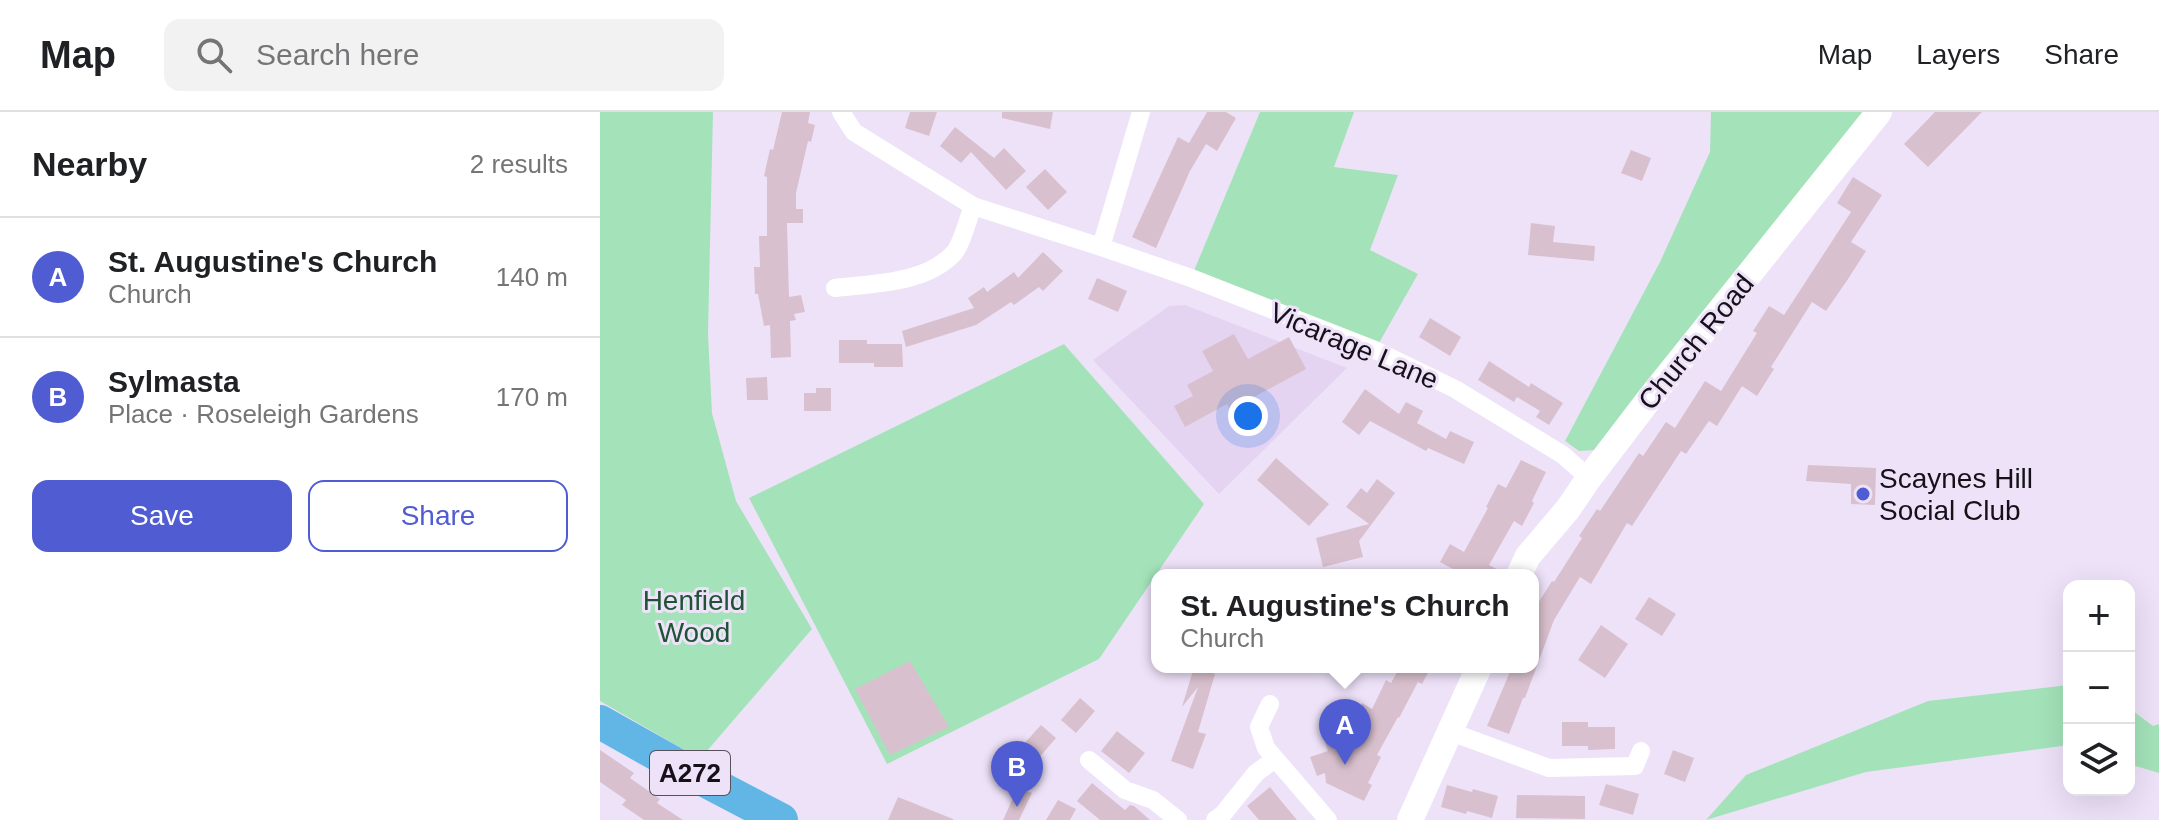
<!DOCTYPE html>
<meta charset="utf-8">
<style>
:root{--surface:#fff;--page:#f2f2f2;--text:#202124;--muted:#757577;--line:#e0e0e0;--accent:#505cd2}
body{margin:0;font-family:Helvetica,sans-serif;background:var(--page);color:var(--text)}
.controls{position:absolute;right:24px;bottom:24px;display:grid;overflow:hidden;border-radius:16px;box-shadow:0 8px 32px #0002}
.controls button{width:72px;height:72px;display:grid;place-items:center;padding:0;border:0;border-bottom:2px solid var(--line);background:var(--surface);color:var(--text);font:40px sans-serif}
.you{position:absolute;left:648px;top:304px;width:28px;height:28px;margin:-20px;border:6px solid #fff;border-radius:50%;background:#1a73e8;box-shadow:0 0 0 12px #1a73e833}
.badge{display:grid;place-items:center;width:52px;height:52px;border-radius:50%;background:var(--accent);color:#fff;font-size:26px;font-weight:700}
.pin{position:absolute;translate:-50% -66px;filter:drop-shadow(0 2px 4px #0008)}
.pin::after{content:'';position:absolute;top:42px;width:28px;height:24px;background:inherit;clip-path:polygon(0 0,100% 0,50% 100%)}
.popup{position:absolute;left:551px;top:457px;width:388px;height:104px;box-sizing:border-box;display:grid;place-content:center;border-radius:16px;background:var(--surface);filter:drop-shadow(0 2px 6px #0005);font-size:26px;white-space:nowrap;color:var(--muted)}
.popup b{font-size:30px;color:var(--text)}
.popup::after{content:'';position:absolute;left:50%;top:100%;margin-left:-16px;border:16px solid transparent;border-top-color:var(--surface)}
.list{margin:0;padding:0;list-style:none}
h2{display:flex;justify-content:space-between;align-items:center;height:104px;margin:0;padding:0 32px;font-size:34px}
h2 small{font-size:26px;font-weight:400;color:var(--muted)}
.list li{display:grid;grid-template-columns:52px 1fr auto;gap:24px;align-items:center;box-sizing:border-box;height:120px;padding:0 32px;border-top:2px solid var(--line)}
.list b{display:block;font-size:30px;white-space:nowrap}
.list p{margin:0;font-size:26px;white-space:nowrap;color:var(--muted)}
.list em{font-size:26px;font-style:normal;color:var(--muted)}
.actions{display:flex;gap:16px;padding:24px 32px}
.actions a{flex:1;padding:18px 0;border:2px solid var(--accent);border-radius:16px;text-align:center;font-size:28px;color:var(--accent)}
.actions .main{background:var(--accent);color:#fff}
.icon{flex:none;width:44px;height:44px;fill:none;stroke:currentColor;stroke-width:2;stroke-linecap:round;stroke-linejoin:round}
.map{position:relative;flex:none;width:1559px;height:708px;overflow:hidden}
header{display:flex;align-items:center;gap:48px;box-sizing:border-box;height:112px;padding:0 40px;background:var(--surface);border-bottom:2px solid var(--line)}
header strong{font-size:38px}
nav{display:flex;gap:44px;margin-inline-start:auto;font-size:28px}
.search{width:560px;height:72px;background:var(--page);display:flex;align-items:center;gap:20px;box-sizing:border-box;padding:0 28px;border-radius:16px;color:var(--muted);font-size:30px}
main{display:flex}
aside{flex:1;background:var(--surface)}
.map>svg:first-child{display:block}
</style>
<header>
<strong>Map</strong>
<div class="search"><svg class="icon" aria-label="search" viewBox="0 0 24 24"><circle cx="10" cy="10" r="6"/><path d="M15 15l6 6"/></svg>Search here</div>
<nav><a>Map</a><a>Layers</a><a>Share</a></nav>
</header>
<main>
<aside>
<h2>Nearby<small>2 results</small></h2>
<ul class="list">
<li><span class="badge">A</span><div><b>St. Augustine's Church</b><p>Church</p></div><em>140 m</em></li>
<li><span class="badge">B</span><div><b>Sylmasta</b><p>Place · Roseleigh Gardens</p></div><em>170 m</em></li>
</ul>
<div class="actions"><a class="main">Save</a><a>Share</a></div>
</aside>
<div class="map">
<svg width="1559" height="708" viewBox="0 0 1559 708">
<rect width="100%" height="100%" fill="#eee2f9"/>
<path fill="#e4d4f2" d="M 585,193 L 747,256 L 619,382 L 493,248 L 569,194 Z"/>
<path fill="#a4e3ba" d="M 0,0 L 113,0 L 108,222 L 112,301 L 136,389 L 212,517 L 100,647 L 0,589 Z
M 660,0 L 754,0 L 734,55 L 798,63 L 770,138 L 818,162 L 775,238 L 591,166 Z
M 1111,0 L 1279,0 L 1012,337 L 979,339 L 965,329 L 1060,150 L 1110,40 Z
M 464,232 L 604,392 L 499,547 L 287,652 L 149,386 Z
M 1469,573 L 1469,633 L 1266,660 L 1106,708 L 1146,663 L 1328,589 Z
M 1529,596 L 1553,614 L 1559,612 L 1559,661 L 1529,652 Z"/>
<path fill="#d9c0ce" d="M 182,0 L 210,0 L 208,11 L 215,13 L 211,30 L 208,29 L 196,81 L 196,97 L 203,97 L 203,111 L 187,111 L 189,185 L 201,183 L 205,200 L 194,202 L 196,208 L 190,209 L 191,245 L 171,246 L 170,213 L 164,214 L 158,182 L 155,182 L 154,155 L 160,155 L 159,124 L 167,124 L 167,65 L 164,64 L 170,37 L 173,38 Z
M 310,0 L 337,0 L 329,24 L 305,16 Z
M 402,0 L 453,0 L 450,17 L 402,6 Z
M 607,0 L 626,0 L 636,6 L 617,39 L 606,32 L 590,59 L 556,136 L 532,125 L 578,25 L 589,31 Z
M 1335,0 L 1382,0 L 1328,55 L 1304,32 Z
M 355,15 L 394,46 L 404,36 L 426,59 L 406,78 L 371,40 L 361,51 L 340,34 Z
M 1031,38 L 1051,46 L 1042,69 L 1021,61 Z
M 445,57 L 467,80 L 448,98 L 426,75 Z
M 1253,65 L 1282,83 L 1251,130 L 1266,139 L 1248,167 L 1226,199 L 1212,190 L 1171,255 L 1174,257 L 1157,284 L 1142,274 L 1117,314 L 1109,309 L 1086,342 L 1081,339 L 1032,414 L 1027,411 L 991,472 L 980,465 L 954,508 L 925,586 L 923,586 L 909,622 L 887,614 L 912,555 L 933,555 L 933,499 L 952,469 L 954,470 L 982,426 L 979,424 L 997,397 L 1000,399 L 1039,341 L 1043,344 L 1066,310 L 1075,316 L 1105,269 L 1121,279 L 1157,221 L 1153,219 L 1169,194 L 1184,203 L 1251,100 L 1237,91 Z
M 931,111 L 955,114 L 953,130 L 995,134 L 994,149 L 928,143 Z
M 443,140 L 463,159 L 443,179 L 439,175 L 414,193 L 411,190 L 376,213 L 306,235 L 302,219 L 374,196 L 368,186 L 384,175 L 387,180 L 414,160 L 418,166 Z
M 497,166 L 527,179 L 518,200 L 488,187 Z
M 830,206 L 861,225 L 850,244 L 819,225 Z
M 634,222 L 648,247 L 689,225 L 706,257 L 630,298 L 627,292 L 585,315 L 574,294 L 593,284 L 587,273 L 613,259 L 602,239 Z
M 239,228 L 267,228 L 267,232 L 302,232 L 303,255 L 274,255 L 274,251 L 239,251 Z
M 889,249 L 929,275 L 931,271 L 963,291 L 949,313 L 936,305 L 940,299 L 917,285 L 914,290 L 878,268 Z
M 167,265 L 168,288 L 147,288 L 146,266 Z
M 216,276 L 231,276 L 231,299 L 204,299 L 204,281 L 216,281 Z
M 765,277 L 799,302 L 806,290 L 823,299 L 817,311 L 846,327 L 850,319 L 874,330 L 864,352 L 828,336 L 826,339 L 770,309 L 759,323 L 742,310 Z
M 676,346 L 729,392 L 709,414 L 657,368 Z
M 921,348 L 946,360 L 932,389 L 934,391 L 922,414 L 914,409 L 889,453 L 904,461 L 903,463 L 864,463 L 840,450 L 850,432 L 864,440 L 888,396 L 886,395 L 898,372 L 906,376 Z
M 1208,353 L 1276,356 L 1275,393 L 1251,392 L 1251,372 L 1206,369 Z
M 777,367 L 795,381 L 759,429 L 763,445 L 723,455 L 716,426 L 769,412 L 746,395 L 761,376 L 767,381 Z
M 1049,485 L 1076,502 L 1062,524 L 1035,507 Z
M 1001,513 L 1028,532 L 1005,566 L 978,548 Z
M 310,549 L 349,615 L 290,643 L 255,577 Z
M 594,555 L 615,555 L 610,560 L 615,562 L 598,620 L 606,622 L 593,657 L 571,649 L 598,575 L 582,595 Z
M 787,555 L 831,555 L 822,572 L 818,570 L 799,606 L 798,605 L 777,643 L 781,645 L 768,671 L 772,673 L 764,689 L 726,671 L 725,661 L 717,664 L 710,645 L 728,639 L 724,627 L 735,623 L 742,627 L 762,591 L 772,597 L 786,568 L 791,571 L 797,560 Z
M 480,586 L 495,599 L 476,621 L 461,608 Z
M 962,610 L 988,610 L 988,615 L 1015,615 L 1015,637 L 988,638 L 988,634 L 962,634 Z
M 441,613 L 456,626 L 437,648 L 422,634 Z
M 517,619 L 545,641 L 529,661 L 501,639 Z
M 0,638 L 34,661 L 30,666 L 60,687 L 57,691 L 83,708 L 44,708 L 22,693 L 26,688 L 0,670 Z
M 1073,638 L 1094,646 L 1085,670 L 1064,662 Z
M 492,671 L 525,698 L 530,693 L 534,694 L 550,708 L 500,708 L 477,689 Z
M 1006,672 L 1039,682 L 1033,703 L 999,693 Z
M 847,673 L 872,680 L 873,677 L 898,684 L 892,706 L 867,699 L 866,702 L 841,695 Z
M 418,675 L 432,681 L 419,708 L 403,708 Z
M 670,675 L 682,690 L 697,708 L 659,708 L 647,694 Z
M 917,683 L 985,684 L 985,707 L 916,706 Z
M 298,685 L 353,707 L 353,708 L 288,708 Z
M 458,688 L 476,697 L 470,708 L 446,708 Z"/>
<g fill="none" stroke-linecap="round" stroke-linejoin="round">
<path stroke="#fff" stroke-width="18" d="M 241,0 L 254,20 L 373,94 L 501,135 L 591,166 L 775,238 L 855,277 L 963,343 L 989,366
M 501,135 L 541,0
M 235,176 C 274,171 325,172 354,141 C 362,132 368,106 373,94
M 670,592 L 659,615 L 666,636 L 728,708
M 851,620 L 949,656 L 1035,654 L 1041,639
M 489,648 L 525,678 L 553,688 L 578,708
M 615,708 L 623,702 L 656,661 L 675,647"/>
<path stroke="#fff" stroke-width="26" d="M 919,463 L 928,444 L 968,397 L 989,366 L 1050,286 L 1279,0
M 810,708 L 879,555"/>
<path stroke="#61b6e5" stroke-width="34" d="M 0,610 L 89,660 L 181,708"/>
</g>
<circle fill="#505cd2" stroke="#eee2f9" stroke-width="3" cx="1263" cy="382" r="8"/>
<g text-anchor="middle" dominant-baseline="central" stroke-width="6" stroke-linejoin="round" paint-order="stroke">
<rect fill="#eee2f9" stroke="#57505c" stroke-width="2" x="50" y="639" width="80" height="44" rx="6"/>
<g font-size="26" font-weight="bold" fill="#161119">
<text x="90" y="661">A272</text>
</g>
<g font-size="28" fill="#161119" stroke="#eee2f9">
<text transform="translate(1096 230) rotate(-51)">Church Road</text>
<text transform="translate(754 234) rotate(23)">Vicarage Lane</text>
</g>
<g font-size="28" fill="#161119" stroke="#eee2f9" text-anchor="start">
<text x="1279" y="366">Scaynes Hill<tspan x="1279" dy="32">Social Club</tspan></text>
</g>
<g font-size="28" fill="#1e5435" stroke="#eee2f9">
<text x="94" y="488">Henfield<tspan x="94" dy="32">Wood</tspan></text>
</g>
</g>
</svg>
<div class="controls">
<button>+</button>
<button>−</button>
<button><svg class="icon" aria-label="layers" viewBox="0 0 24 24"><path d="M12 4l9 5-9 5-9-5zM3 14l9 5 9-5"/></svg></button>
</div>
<div class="you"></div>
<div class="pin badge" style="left:745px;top:653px">A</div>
<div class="popup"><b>St. Augustine's Church</b>Church</div>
<div class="pin badge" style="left:417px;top:695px">B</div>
</div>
</main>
